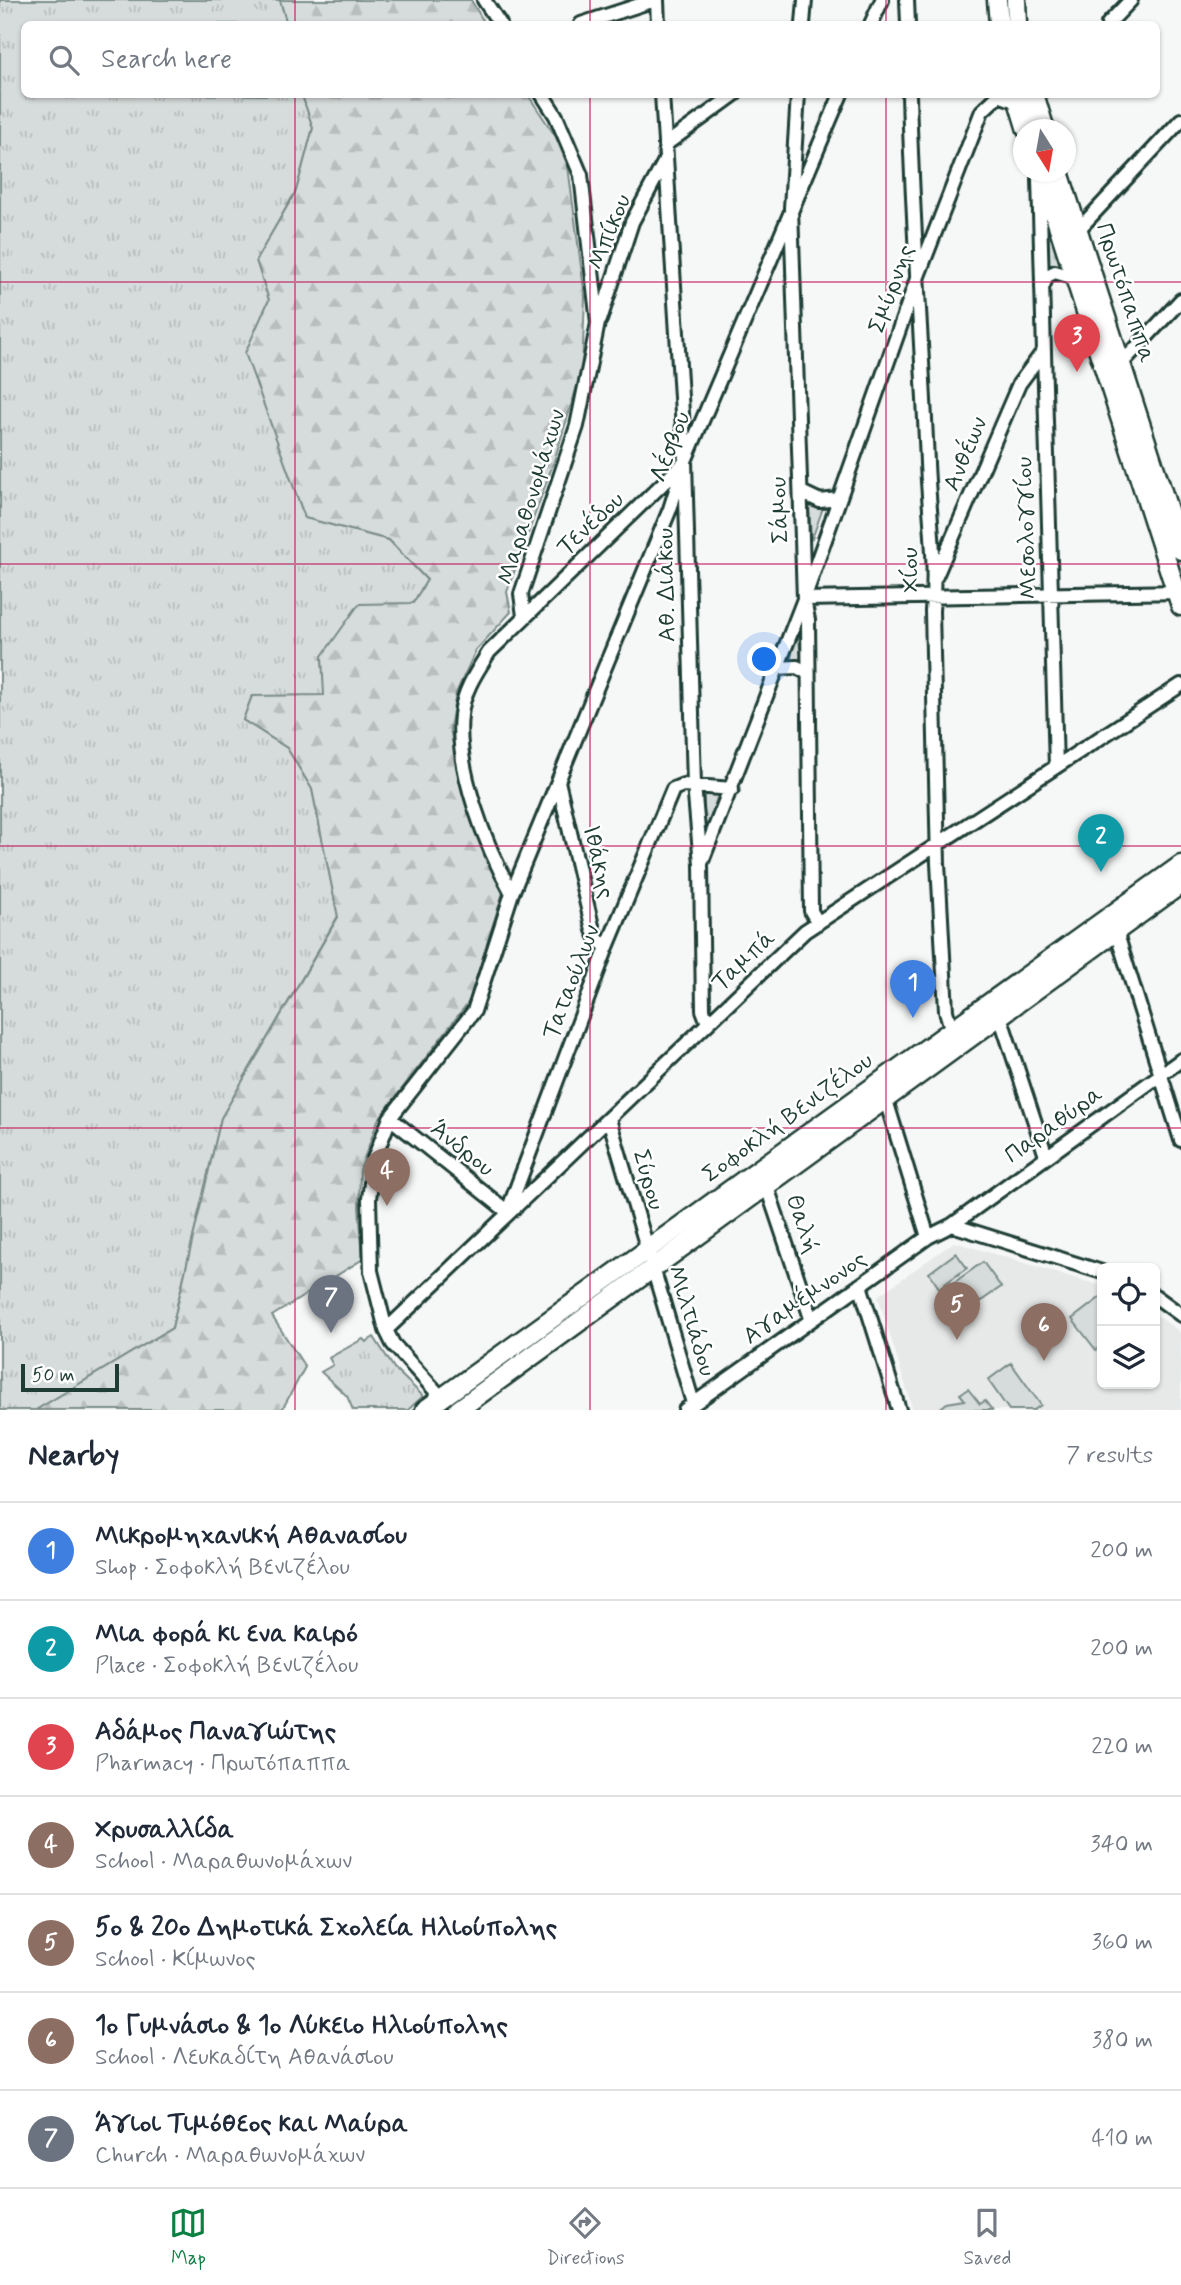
<!DOCTYPE html>
<meta charset="utf-8">
<style>
:root{--surface:#fff;--page:#f2f2f3;--text:#1f2937;--muted:#747a83;--line:#e0e1e3;--accent:#0b8043}
body{margin:0;font-family:Mynerve,sans-serif;background:var(--page);color:var(--text)}
.controls{position:absolute;right:21px;bottom:21px;display:grid;overflow:hidden;border-radius:10px;box-shadow:0 2px 5px #0004}
.controls button{width:63px;height:63px;display:grid;place-items:center;padding:0;border:0;border-bottom:2px solid var(--line);background:var(--surface);color:var(--text);font:35px sans-serif}
.compass{position:absolute;left:1013px;top:119px;width:63px;height:63px;border-radius:50%;background:var(--surface);box-shadow:0 2px 5px #0004;rotate:169deg}
.scale{position:absolute;left:21px;bottom:18px;width:98px;box-sizing:border-box;padding-left:7px;border:4px solid #1f3d34;border-top:0;font-size:19px;line-height:24px;white-space:nowrap;color:#1f3d34;-webkit-text-stroke:5px #fff;paint-order:stroke}
.you{position:absolute;left:765px;top:660px;width:24px;height:24px;margin:-18px;border:5px solid #fff;border-radius:50%;background:#1a73e8;box-shadow:0 0 0 10px #1a73e833}
.badge{display:grid;place-items:center;width:46px;height:46px;border-radius:50%;background:var(--accent);color:#fff;font-size:23px;font-weight:700}
.pin{position:absolute;translate:-50% -58px;filter:drop-shadow(0 2px 4px #0008)}
.pin::after{content:'';position:absolute;top:37px;width:24px;height:21px;background:inherit;clip-path:polygon(0 0,100% 0,50% 100%)}
.list{margin:0;padding:0;list-style:none}
h2{display:flex;justify-content:space-between;align-items:center;height:91px;margin:0;padding:0 28px;font-size:30px}
h2 small{font-size:23px;font-weight:400;color:var(--muted)}
.list li{display:grid;grid-template-columns:46px 1fr auto;gap:21px;align-items:center;box-sizing:border-box;height:98px;padding:0 28px;border-top:2px solid var(--line)}
.list b{display:block;font-size:26px;white-space:nowrap}
.list p{margin:0;font-size:23px;white-space:nowrap;color:var(--muted)}
.list em{font-size:23px;font-style:normal;color:var(--muted)}
.icon{flex:none;width:38px;height:38px;fill:none;stroke:currentColor;stroke-width:2;stroke-linecap:round;stroke-linejoin:round}
.map{position:relative;flex:none;width:1181px;height:1410px;overflow:hidden}
.search{position:absolute;background:var(--surface);box-shadow:0 2px 5px #0004;left:21px;right:21px;top:21px;height:77px;display:flex;align-items:center;gap:18px;box-sizing:border-box;padding:0 24px;border-radius:10px;color:var(--muted);font-size:26px}
.sheet{height:777px;background:var(--surface)}
nav{display:flex;justify-content:space-around;align-items:center;box-sizing:border-box;height:98px;border-top:2px solid var(--line);background:var(--surface);font-size:19px;color:var(--muted)}
nav a{display:grid;justify-items:center;gap:4px}
nav .on{color:var(--accent)}
.map>svg:first-child{display:block}
</style>
<div class="map">
<svg width="1181" height="1410" viewBox="0 0 1181 1410">
<defs>
<pattern id="grass-tufts" width="24" height="20" patternUnits="userSpaceOnUse" patternTransform="scale(1.75)"><rect width="24" height="20" fill="#d6dcdb"/><path d="M3 7l-1-3M5 7V3M7 7l1-3M15 17l-1-3M17 17v-4M19 17l1-3" fill="none" stroke="#b7bebd"/></pattern>
<pattern id="forest-firs" width="22" height="20" patternUnits="userSpaceOnUse" patternTransform="scale(1.75)"><rect width="22" height="20" fill="#d6dcdb"/><path d="M5 1l3.5 6h-7zM16 11l3.5 6h-7z" fill="#b7bebd"/></pattern>
</defs>
<rect width="100%" height="100%" fill="#f6f7f7"/>
<filter id="ink" filterUnits="userSpaceOnUse"><feTurbulence type="fractalNoise" baseFrequency=".0143" numOctaves="2"/><feDisplacementMap in="SourceGraphic" scale="14" xChannelSelector="R" yChannelSelector="G"/><feConvolveMatrix kernelMatrix="1 2 1 2 8 2 1 2 1" color-interpolation-filters="sRGB"/></filter>
<g filter="url(#ink)">
<path fill="#e6e9e8" d="M 954,1242 L 1102,1286 L 1102,1384 L 1155,1384 L 1155,1314 L 1181,1333 L 1181,1410 L 913,1410 L 878,1296 Z"/>
<path fill="url(#grass-tufts)" stroke="#7a8c88" stroke-width="2" d="M 0,0 L 280,0 L 287,24 L 24,24 L 24,94 L 302,95 L 313,128 L 296,191 L 256,260 L 269,300 L 246,354 L 305,518 L 389,540 L 427,580 L 413,603 L 322,656 L 325,696 L 252,696 L 243,720 L 287,748 L 312,789 L 338,916 L 221,1118 L 172,1328 L 36,1410 L 0,1410 Z
M 1048,222 L 1060,266 L 1047,269 Z
M 799,638 L 801,661 L 790,661 L 795,640 Z
M 374,1337 L 394,1368 L 423,1396 L 408,1410 L 353,1410 L 347,1396 L 321,1372 L 333,1365 L 329,1358 L 363,1339 L 366,1342 Z"/>
<path fill="url(#forest-firs)" stroke="#7a8c88" stroke-width="2" d="M 280,0 L 471,0 L 485,24 L 287,24 Z
M 302,95 L 528,95 L 556,137 L 568,166 L 585,297 L 582,370 L 554,461 L 507,592 L 511,612 L 476,650 L 456,693 L 450,729 L 465,802 L 504,889 L 470,1000 L 378,1120 L 360,1170 L 359,1207 L 363,1259 L 272,1316 L 305,1367 L 283,1408 L 285,1410 L 36,1410 L 172,1328 L 221,1118 L 338,917 L 312,789 L 287,748 L 243,720 L 252,696 L 324,695 L 322,656 L 359,604 L 413,603 L 427,580 L 389,540 L 305,518 L 245,353 L 269,300 L 256,260 L 296,191 L 313,128 Z
M 809,507 L 823,508 L 812,539 L 811,537 Z
M 704,792 L 718,795 L 708,824 L 704,823 Z"/>
<path fill="#d6dcdb" stroke="#7a8c88" stroke-width="2" d="M 956,1253 L 967,1268 L 939,1288 L 929,1273 Z
M 983,1262 L 1001,1287 L 957,1318 L 939,1293 Z
M 1102,1296 L 1102,1346 L 1096,1350 L 1072,1319 Z
M 1011,1363 L 1041,1405 L 1034,1410 L 1009,1410 L 988,1380 Z
M 968,1389 L 980,1404 L 985,1401 L 992,1410 L 938,1410 L 947,1403 L 965,1400 L 960,1394 Z"/>
<g fill="none" stroke-linecap="round" stroke-linejoin="round">
<defs>
<path id="street" d="M 484,0 L 500,24
M 657,0 L 658,24
M 907,0 L 908,24
M 581,24 L 655,0
M 803,24 L 805,0
M 871,24 L 882,0
M 1108,24 L 1131,0
M 662,94 L 685,461 L 694,785 L 701,864 L 703,1010 L 708,1023
M 798,94 L 791,208 L 804,599 L 808,620 L 811,911 L 818,923
M 909,94 C 912,217 922,340 927,463 C 929,513 937,562 932,611 L 938,863 L 946,1011 L 951,1028 L 957,1035
M 665,145 L 735,94
M 1039,179 L 1056,767
M 1078,230 L 1181,120
M 1042,288 L 1047,276 L 1055,272 L 1075,278
M 600,320 L 632,222 L 666,159
M 1122,363 L 1181,300
M 801,492 L 820,501 L 838,499
M 936,576 L 1019,384 L 1042,353
M 804,599 L 1181,592
M 524,616 L 521,594 L 577,426 L 598,323 L 581,175 L 556,116 L 542,94
M 777,668 L 797,667 L 808,673
M 558,781 L 593,930 L 598,940 L 607,947
M 702,861 L 804,599 L 918,276 L 982,111 L 999,95 L 1018,102
M 512,893 C 486,847 455,768 461,715 C 463,691 477,671 489,652 L 683,464
M 1116,931 L 1181,1140
M 998,1010 L 1046,1156
M 885,1097 L 928,1237
M 390,1118 L 508,1212
M 609,1119 L 693,1403
M 766,1184 L 811,1318
M 509,1208 L 607,947 L 673,789 L 683,785 L 732,789
M 952,1225 L 1102,1272
M 860,1285 L 899,1410
M 1155,1296 L 1181,1315
M 386,1330 L 805,931 L 1181,685
M 442,1398 L 393,1344 L 386,1330 L 371,1271 L 369,1199 L 374,1159 L 390,1118 L 474,1011 L 512,893 L 670,509 L 685,461 L 841,94
M 685,1410 L 928,1237 L 952,1225 L 1181,1060"/>
<path id="secondary" d="M 997,0 L 999,24
M 1016,0 L 1017,24
M 1016,94 L 1027,130
M 1034,94 L 1045,130
M 1041,172 L 1181,606
M 1059,172 L 1181,550
M 425,1410 L 1181,865
M 458,1410 L 1181,884"/>
</defs>
<use href="#street" stroke="#1f3d34" stroke-width="18"/>
<use href="#secondary" stroke="#1f3d34" stroke-width="23"/>
<use href="#street" stroke="#fff" stroke-width="12"/>
<use href="#secondary" stroke="#fff" stroke-width="18"/>
</g>
</g>
<path fill="none" stroke="#c2185b" stroke-width="2" stroke-opacity="0.55" d="M 295,0 L 295,24M 590,0 L 590,24M 886,0 L 886,24M 295,94 L 295,1410M 590,94 L 590,1410M 886,94 L 886,1410M 0,282 L 1181,282M 0,564 L 1181,564M 0,846 L 1181,846M 0,1128 L 1181,1128"/>
<g text-anchor="middle" dominant-baseline="central" stroke-width="5" stroke-linejoin="round" paint-order="stroke">
<g font-size="24" fill="#1f3d34" stroke="#fff">
<text transform="translate(610 232) rotate(-68)">Μπίκου</text>
<text transform="translate(892 289) rotate(-70)">Σμύρνης</text>
<text transform="translate(1125 293) rotate(72)">Πρωτόπαππα</text>
<text transform="translate(671 447) rotate(-69)">Λέσβου</text>
<text transform="translate(966 454) rotate(-67)">Ανθέων</text>
<text transform="translate(532 497) rotate(-73)">Μαραθονομάχων</text>
<text transform="translate(780 510) rotate(-92)">Σάμου</text>
<text transform="translate(591 524) rotate(-43)">Τενέδου</text>
<text transform="translate(1027 528) rotate(-92)">Μεσολογγίου</text>
<text transform="translate(911 570) rotate(-91)">Χίου</text>
<text transform="translate(667 585) rotate(-91)">Αθ. Διάκου</text>
<text transform="translate(598 862) rotate(77)">Ιθάκης</text>
<text transform="translate(744 961) rotate(-43)">Ταμπά</text>
<text transform="translate(572 982) rotate(-69)">Ταταούλων</text>
<text transform="translate(788 1118) rotate(-36)">Σοφοκλή Βενιζέλου</text>
<text transform="translate(1054 1125) rotate(-36)">Παραθύρα</text>
<text transform="translate(462 1149) rotate(39)">Άνδρου</text>
<text transform="translate(648 1180) rotate(74)">Σύρου</text>
<text transform="translate(802 1224) rotate(71)">Θαλή</text>
<text transform="translate(805 1298) rotate(-35)">Αγαμέμνονος</text>
<text transform="translate(691 1321) rotate(73)">Μιλτιάδου</text>
</g>
</g>
</svg>
<div class="controls">
<button><svg class="icon" aria-label="locate" viewBox="0 0 24 24"><circle cx="12" cy="12" r="6"/><path d="M12 2v4M12 18v4M2 12h4M18 12h4"/></svg></button>
<button><svg class="icon" aria-label="layers" viewBox="0 0 24 24"><path d="M12 4l9 5-9 5-9-5zM3 14l9 5 9-5"/></svg></button>
</div>
<svg class="compass" viewBox="-18 -18 36 36"><path d="M0-13l5 13h-10z" fill="#e53935"/><path d="M0 13l5-13h-10z" fill="#747a83"/></svg>
<div class="scale">50 m</div>
<div class="you"></div>
<div class="pin badge" style="left:913px;top:1018px;background:#3f7fe0">1</div>
<div class="pin badge" style="left:1101px;top:872px;background:#0f9aa8">2</div>
<div class="pin badge" style="left:1077px;top:372px;background:#e0444e">3</div>
<div class="pin badge" style="left:387px;top:1206px;background:#8d6e63">4</div>
<div class="pin badge" style="left:957px;top:1340px;background:#8d6e63">5</div>
<div class="pin badge" style="left:1044px;top:1361px;background:#8d6e63">6</div>
<div class="pin badge" style="left:331px;top:1333px;background:#6b7280">7</div>
<div class="search"><svg class="icon" aria-label="search" viewBox="0 0 24 24"><circle cx="10" cy="10" r="6"/><path d="M15 15l6 6"/></svg>Search here</div>
</div>
<section class="sheet">
<h2>Nearby<small>7 results</small></h2>
<ul class="list">
<li><span class="badge" style="background:#3f7fe0">1</span><div><b>Μικρομηχανική Αθανασίου</b><p>Shop · Σοφοκλή Βενιζέλου</p></div><em>200 m</em></li>
<li><span class="badge" style="background:#0f9aa8">2</span><div><b>Μια φορά κι ενα καιρό</b><p>Place · Σοφοκλή Βενιζέλου</p></div><em>200 m</em></li>
<li><span class="badge" style="background:#e0444e">3</span><div><b>Αδάμος Παναγιώτης</b><p>Pharmacy · Πρωτόπαππα</p></div><em>220 m</em></li>
<li><span class="badge" style="background:#8d6e63">4</span><div><b>Χρυσαλλίδα</b><p>School · Μαραθωνομάχων</p></div><em>340 m</em></li>
<li><span class="badge" style="background:#8d6e63">5</span><div><b>5ο &amp; 20ο Δημοτικά Σχολεία Ηλιούπολης</b><p>School · Κίμωνος</p></div><em>360 m</em></li>
<li><span class="badge" style="background:#8d6e63">6</span><div><b>1ο Γυμνάσιο &amp; 1ο Λύκειο Ηλιούπολης</b><p>School · Λευκαδίτη Αθανάσιου</p></div><em>380 m</em></li>
<li><span class="badge" style="background:#6b7280">7</span><div><b>Άγιοι Τιμόθεος και Μαύρα</b><p>Church · Μαραθωνομάχων</p></div><em>410 m</em></li>
</ul>
</section>
<nav>
<a class="on"><svg class="icon" aria-label="map" viewBox="0 0 24 24"><path d="M3 6l6-2 6 2 6-2v14l-6 2-6-2-6 2zM9 4v14M15 6v14"/></svg>Map</a>
<a><svg class="icon" aria-label="directions" viewBox="0 0 24 24"><path d="M12 3l9 9-9 9-9-9zM9 14v-3h6M13 9l2 2-2 2"/></svg>Directions</a>
<a><svg class="icon" aria-label="saved" viewBox="0 0 24 24"><path d="M7 4h10v16l-5-4-5 4z"/></svg>Saved</a>
</nav>
